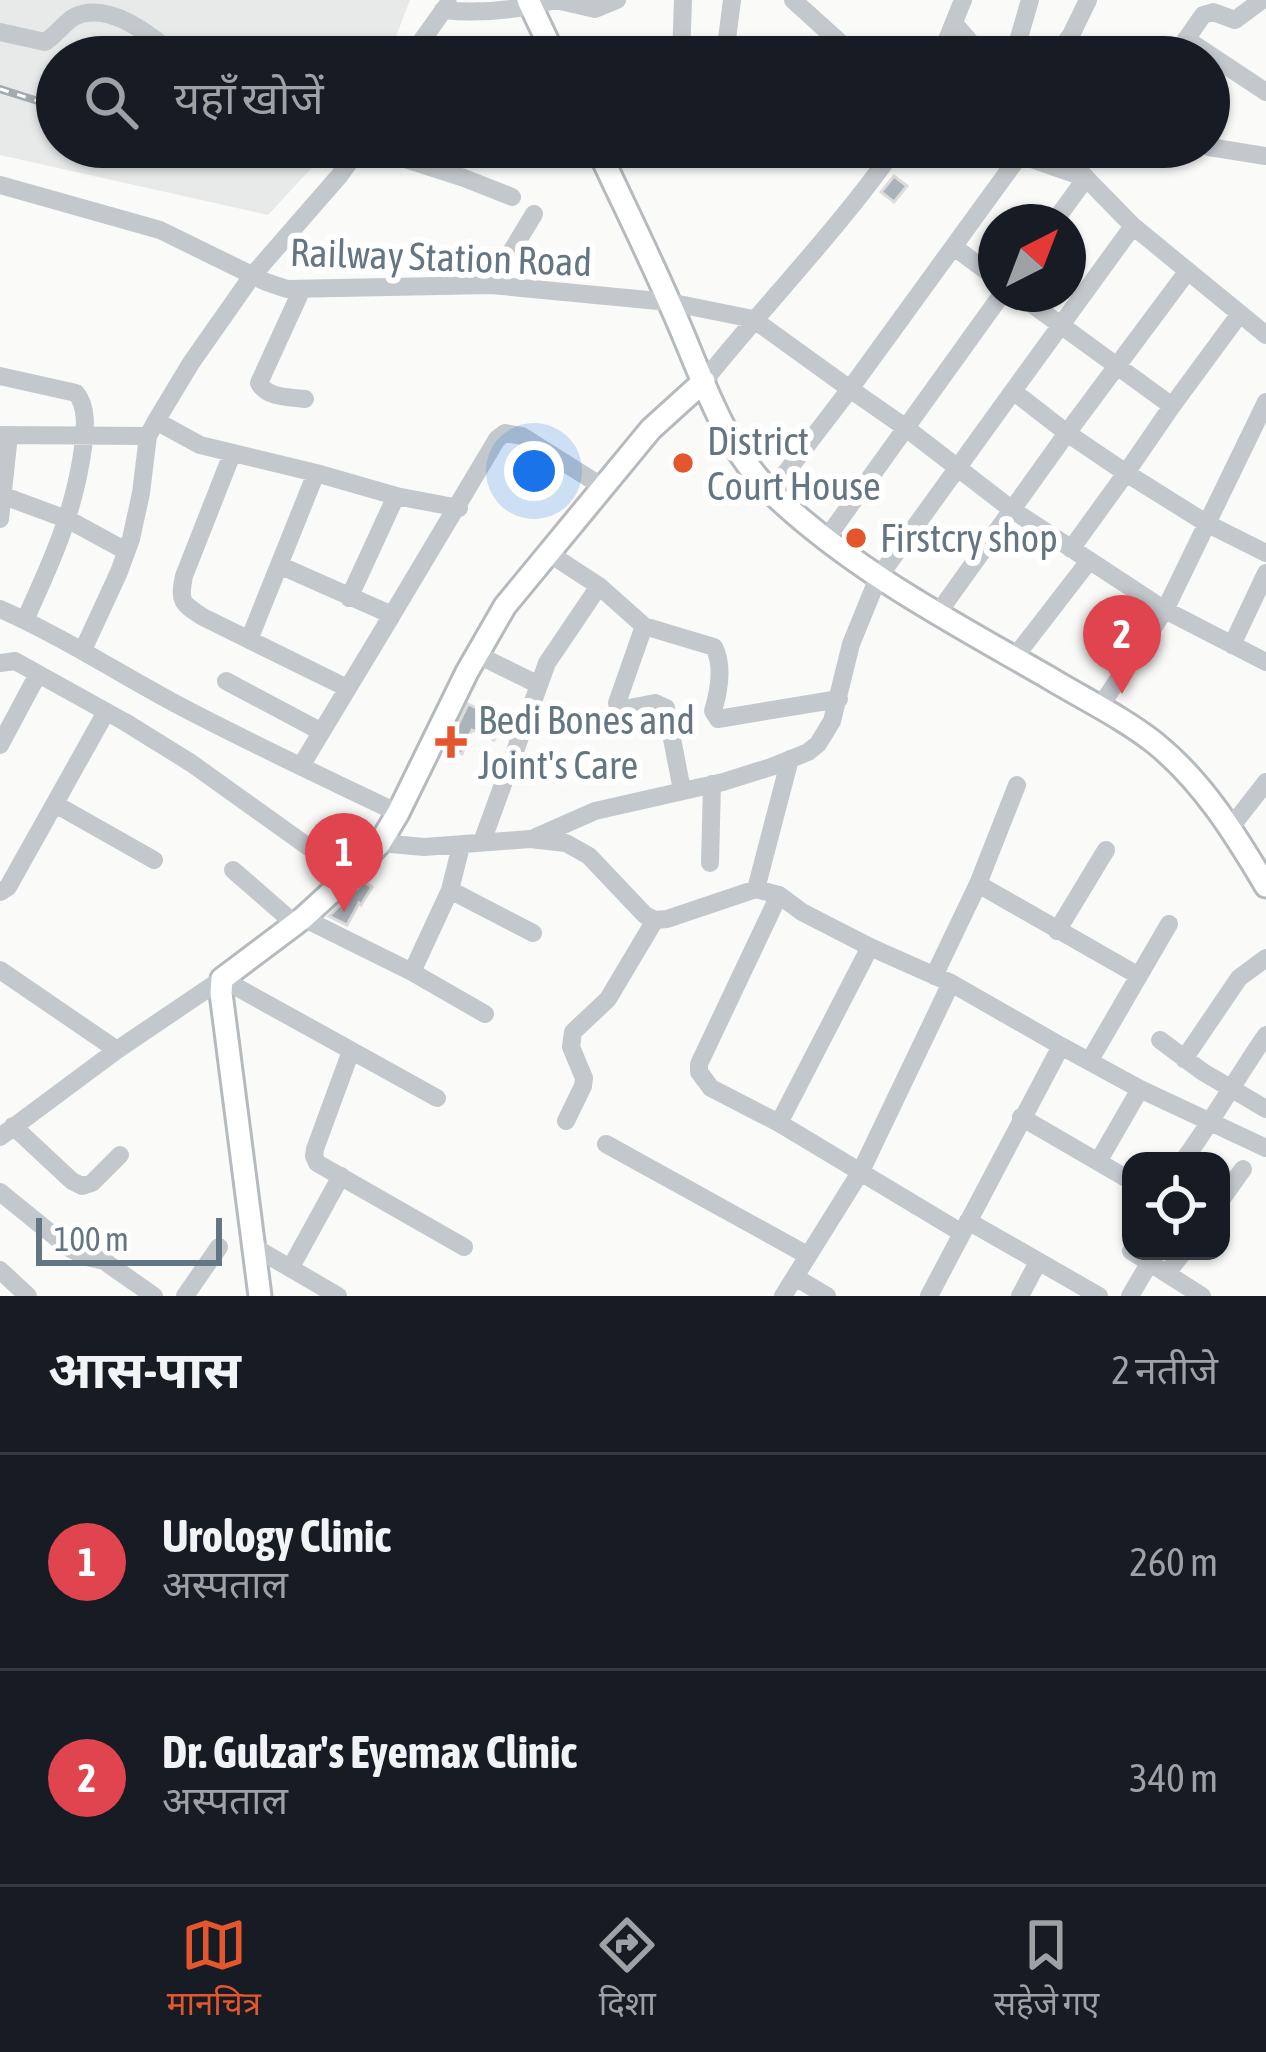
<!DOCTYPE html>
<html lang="hi">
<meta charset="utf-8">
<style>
:root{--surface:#171b24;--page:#242831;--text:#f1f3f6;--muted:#9ea1a6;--line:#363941;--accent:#e4572e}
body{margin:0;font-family:"Asap Condensed","Noto Sans Devanagari",sans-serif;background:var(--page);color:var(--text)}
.controls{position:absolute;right:36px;bottom:36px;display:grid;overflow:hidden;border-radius:24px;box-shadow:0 3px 9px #0004}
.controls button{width:108px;height:108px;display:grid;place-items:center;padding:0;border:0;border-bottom:3px solid var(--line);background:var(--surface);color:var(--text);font:60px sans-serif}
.compass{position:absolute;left:978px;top:204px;width:108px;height:108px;border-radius:50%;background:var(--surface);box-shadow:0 3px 9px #0004;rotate:42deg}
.scale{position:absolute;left:36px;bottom:30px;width:186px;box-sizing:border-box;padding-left:12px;border:6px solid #657683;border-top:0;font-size:33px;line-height:42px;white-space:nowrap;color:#657683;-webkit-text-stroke:9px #fff;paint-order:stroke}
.you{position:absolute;left:534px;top:471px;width:42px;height:42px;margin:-30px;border:9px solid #fff;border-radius:50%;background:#1a73e8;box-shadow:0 0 0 18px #1a73e833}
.badge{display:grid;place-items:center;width:78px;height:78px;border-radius:50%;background:var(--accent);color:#fff;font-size:39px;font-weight:700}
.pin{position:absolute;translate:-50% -99px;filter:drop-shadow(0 3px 6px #0008)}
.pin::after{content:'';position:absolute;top:63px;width:42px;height:36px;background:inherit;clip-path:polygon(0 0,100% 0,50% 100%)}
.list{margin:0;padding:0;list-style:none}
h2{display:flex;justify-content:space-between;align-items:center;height:156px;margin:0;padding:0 48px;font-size:51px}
h2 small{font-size:39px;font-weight:400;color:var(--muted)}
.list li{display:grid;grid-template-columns:78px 1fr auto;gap:36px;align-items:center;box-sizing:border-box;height:216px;padding:0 48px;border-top:3px solid var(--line)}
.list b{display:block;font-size:45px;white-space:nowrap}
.list p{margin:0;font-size:39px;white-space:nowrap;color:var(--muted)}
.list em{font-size:39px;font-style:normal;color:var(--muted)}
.icon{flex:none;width:66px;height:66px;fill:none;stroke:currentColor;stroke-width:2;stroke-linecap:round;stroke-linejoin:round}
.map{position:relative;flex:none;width:1266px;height:1296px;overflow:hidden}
.search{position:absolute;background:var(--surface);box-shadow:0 3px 9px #0004;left:36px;right:36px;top:36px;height:132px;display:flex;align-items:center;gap:30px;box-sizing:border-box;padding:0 42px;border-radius:66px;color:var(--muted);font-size:45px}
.sheet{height:588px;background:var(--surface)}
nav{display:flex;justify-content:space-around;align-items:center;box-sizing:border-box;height:168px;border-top:3px solid var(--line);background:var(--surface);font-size:33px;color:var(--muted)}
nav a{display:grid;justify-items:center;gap:6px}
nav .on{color:var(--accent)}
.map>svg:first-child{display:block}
</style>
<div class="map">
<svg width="1266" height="1296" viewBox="0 0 1266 1296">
<rect width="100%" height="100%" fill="#fafaf8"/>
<path fill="#e8e9e9" d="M 0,0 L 410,0 L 388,57 L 275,57 L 235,40 L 226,57 L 57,57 L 57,147 L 273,147 L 317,162 L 268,215 L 0,155 Z"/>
<path fill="#aab3b9" stroke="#dcdcda" stroke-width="3" d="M 894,176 L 907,186 L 894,202 L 881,192 Z
M 468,704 L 503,720 L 494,740 L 472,730 L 462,754 L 447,747 Z
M 364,882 L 372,887 L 361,905 L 359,903 L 347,925 L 329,916 Z"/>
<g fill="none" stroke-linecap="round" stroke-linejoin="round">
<defs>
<path id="major" d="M 528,0 L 555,57
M 597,147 C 621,199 647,251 670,304 C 700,369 720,444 774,495 C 853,570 952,622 1046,676 C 1082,698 1122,717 1155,743 C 1203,782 1235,834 1266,886
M 260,1296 L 221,993 L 222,979 L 303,918 L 349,876 L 380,843 L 398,813 L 467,672 L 505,606 L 651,429 L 704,381"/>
</defs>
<use href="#major" stroke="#b5babe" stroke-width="27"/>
<path stroke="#c3c8cc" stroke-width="18" d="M 556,0 L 595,9 L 617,0
M 793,0 L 856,57
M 443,10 C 480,14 518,10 554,0
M 954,23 L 983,57
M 0,32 L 45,42 C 56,35 63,24 74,17 C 109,0 152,36 177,57
M 727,39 L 732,0
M 1186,39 L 1266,92
M 1016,48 L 1030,0
M 410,57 L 448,4
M 681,57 L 683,0
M 940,57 L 963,0
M 1054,57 L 1071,35 L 1088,0
M 1174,57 L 1203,15 L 1213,12 L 1235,20 L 1262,0
M 368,147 L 464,178 L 512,197
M 519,147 L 545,156 L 554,147
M 985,147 L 1020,155
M 1209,147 L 1266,156
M 0,185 L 160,230 L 266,282 L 287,289 L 491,285 L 669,302 L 753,319 L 850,389 L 1020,155 L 1086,178 L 1133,226 L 1266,335
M 1054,222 L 1086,178 L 1059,147
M 954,247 L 996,278
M 491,285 L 534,214
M 302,289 L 259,383 C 267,398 289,397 305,399
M 1018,294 L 1172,406
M 1239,315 L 1172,406 L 1126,473 L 1206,523 L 1266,553
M 0,376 L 76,393 C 88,407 85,430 83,448 C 74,513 52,561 25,620
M 704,381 C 767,302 838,230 896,147
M 1013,391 L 1133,226
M 1266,402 L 1165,610 L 1266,662
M 156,421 L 200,445 L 316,473 L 396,496 L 459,508
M 0,435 L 148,436
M 232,454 L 184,576 C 179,601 181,603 203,617 L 347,688
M 771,492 L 850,389 L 906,428 L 1011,509 L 1165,610 L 1099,708
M 4,496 L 69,520 L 126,551
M 0,519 L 9,435
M 826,539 L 1002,294
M 1071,549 L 1126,473 L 1067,433 L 1187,272
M 550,554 L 599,586 L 644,626 L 714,647 C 724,666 719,691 713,711 L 718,719 L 839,699
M 279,565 L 392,615 L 497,439 L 505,433 L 522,436 L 603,487
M 349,598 L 396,496
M 0,609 C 63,637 120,674 180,706 C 252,744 325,778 398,813
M 644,626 L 617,703 L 624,709 L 655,703 L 666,708 L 682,790
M 249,640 L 316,473
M 1232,645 L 1266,573
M 83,650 L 119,572 L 131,539 L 141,493 L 148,436 L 156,421 L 191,363 L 252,276 L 340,175 L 360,147
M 478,655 L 537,684
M 1014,658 L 1089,561
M 0,663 L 15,661 L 125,722 L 191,763 L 349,876
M 226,681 L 320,731
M 0,745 L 38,674
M 301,766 L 392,615
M 55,804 L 154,860
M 1231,827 L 1266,782
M 536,837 L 595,811 L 723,782 L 771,767 L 808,752 L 818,744 L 832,721 L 851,644 L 878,578 L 1013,391 L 1067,433 L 938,613
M 482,842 L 547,663 L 599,586
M 380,843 L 424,847 L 530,839 L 566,843 L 589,856 L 645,915 L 655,920 L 667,919 L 756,889 L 779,895 L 802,912 L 870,947 L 951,983 L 1061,1046 L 929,1296
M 710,863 L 712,784
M 233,870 L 295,924
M 978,884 L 1139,976
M 756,889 L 790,759
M 450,890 L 533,933
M 0,892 L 8,887 L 106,712
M 779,895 L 699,1064 L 699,1072 L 711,1088 L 779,1123 L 962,1233
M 303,918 L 412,972 L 485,1014
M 1057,931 L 1106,850
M 0,970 L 117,1050
M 412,972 L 450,890 L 461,846
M 934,976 L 978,884 L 1017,785
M 1160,1040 L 1203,1072 L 1266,1109
M 1061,1046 L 1140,1089 L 1266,1148
M 351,1051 L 315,1149 L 314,1156 L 317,1163 L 464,1247
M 1184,1059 L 1239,978 L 1266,958
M 1090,1060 L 1169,924
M 1021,1117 L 1131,1181
M 566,1121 L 583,1086 L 584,1078 L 571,1047 L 573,1032 L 608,999 L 655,920
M 779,1123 L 870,947
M 13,1126 L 72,1181 L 82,1186 L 92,1183 L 120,1155
M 0,1137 L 117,1050 L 222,979 L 437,1098
M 606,1144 L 807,1255
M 1183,1161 C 1213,1120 1237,1077 1266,1035
M 1098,1162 L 1140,1089
M 0,1192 L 69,1248 L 87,1257 L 104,1261 L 154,1296
M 1221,1200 L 1243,1169
M 968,1221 L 1099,1296
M 254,1247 L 338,1296
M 1131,1251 L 1202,1296
M 291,1267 L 341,1176
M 0,1270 L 28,1296
M 1168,1272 L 1184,1251
M 795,1277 L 827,1296
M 185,1296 L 219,1247
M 783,1296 L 861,1171 L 951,983
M 1020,1296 L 1038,1262
M 1130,1296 L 1150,1262"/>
<use href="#major" stroke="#fff" stroke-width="21"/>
<defs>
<path id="rail" d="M 0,89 L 57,107
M 182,147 L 214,157"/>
</defs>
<use href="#rail" stroke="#a2aab0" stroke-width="8"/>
<use href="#rail" stroke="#fff" stroke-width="3" stroke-dasharray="9" stroke-linecap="butt"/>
</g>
<g fill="#e4572e" stroke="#fff" stroke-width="4.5">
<circle cx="683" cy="463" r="12"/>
<circle cx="856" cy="538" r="12"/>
<path d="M445 724h12v12h12v12h-12v12h-12v-12h-12v-12h12z"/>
</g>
<g text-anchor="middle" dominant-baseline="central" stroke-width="12" stroke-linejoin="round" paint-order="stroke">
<g font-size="39" fill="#657683" stroke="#fff">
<text transform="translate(441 257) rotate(2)">Railway Station Road</text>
</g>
<g font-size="39" fill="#657683" stroke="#fff" text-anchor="start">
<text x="707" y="441">District<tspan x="707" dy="45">Court House</tspan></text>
<text x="880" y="538">Firstcry shop</text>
<text x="478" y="720">Bedi Bones and<tspan x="478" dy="45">Joint's Care</tspan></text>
</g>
</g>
</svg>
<div class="controls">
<button><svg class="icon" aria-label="locate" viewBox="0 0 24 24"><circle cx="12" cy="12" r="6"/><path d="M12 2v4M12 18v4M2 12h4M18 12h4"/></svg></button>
</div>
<svg class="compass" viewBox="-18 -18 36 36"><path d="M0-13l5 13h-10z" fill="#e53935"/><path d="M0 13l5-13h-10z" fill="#9ea1a6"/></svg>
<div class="scale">100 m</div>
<div class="you"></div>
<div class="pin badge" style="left:344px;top:912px;background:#e0444e">1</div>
<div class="pin badge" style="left:1122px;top:694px;background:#e0444e">2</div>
<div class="search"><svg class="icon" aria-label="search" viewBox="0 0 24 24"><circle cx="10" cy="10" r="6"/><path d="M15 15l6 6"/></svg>यहाँ खोजें</div>
</div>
<section class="sheet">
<h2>आस-पास<small>2 नतीजे</small></h2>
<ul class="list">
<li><span class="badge" style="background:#e0444e">1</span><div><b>Urology Clinic</b><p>अस्पताल</p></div><em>260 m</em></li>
<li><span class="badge" style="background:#e0444e">2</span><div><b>Dr. Gulzar's Eyemax Clinic</b><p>अस्पताल</p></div><em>340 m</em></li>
</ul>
</section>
<nav>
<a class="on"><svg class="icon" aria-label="map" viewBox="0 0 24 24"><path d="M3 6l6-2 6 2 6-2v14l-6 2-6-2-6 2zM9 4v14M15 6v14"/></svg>मानचित्र</a>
<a><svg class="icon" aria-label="directions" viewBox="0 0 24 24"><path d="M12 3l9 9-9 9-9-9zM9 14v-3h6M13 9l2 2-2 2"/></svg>दिशा</a>
<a><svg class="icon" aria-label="saved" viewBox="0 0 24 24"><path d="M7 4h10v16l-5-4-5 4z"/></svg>सहेजे गए</a>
</nav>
